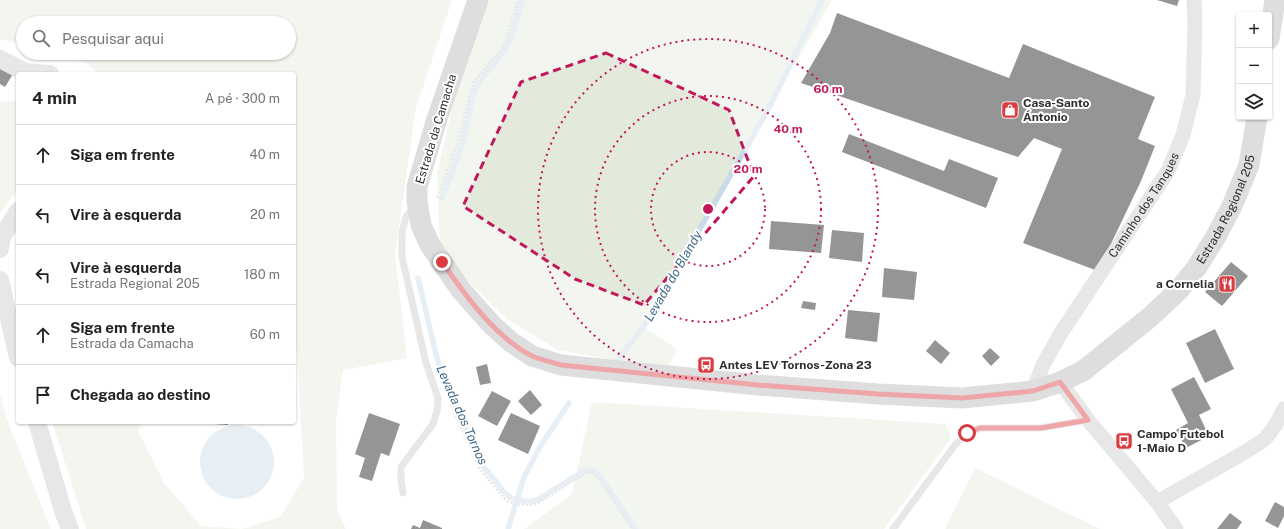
<!DOCTYPE html>
<html lang="pt">
<meta charset="utf-8">
<style>
:root{--surface:#fff;--page:#f6f6f6;--text:#222;--muted:#767676;--line:#e0e0e0}
body{margin:0;font-family:"Public Sans",sans-serif;background:var(--page);color:var(--text)}
.controls{position:absolute;right:12px;top:12px;display:grid;overflow:hidden;border-radius:4px;box-shadow:0 1px 3px #0004}
.controls button{width:36px;height:36px;display:grid;place-items:center;padding:0;border:0;border-bottom:1px solid var(--line);background:var(--surface);color:var(--text);font:20px sans-serif}
.stop{position:absolute;width:12px;height:12px;margin:-9px;border:3px solid #d93b41;border-radius:50%;background:#fff}
.stop.end{background:#d93b41;border-color:#fff;box-shadow:0 1px 4px #0008}
.list{margin:0;padding:0;list-style:none}
h2{display:flex;justify-content:space-between;align-items:center;height:52px;margin:0;padding:0 16px;font-size:17px}
h2 small{font-size:13px;font-weight:400;color:var(--muted)}
.list li{display:grid;grid-template-columns:26px 1fr auto;gap:12px;align-items:center;box-sizing:border-box;height:60px;padding:0 16px;border-top:1px solid var(--line)}
.list b{display:block;font-size:15px;white-space:nowrap}
.list p{margin:0;font-size:13px;white-space:nowrap;color:var(--muted)}
.list em{font-size:13px;font-style:normal;color:var(--muted)}
.icon{flex:none;width:22px;height:22px;fill:none;stroke:currentColor;stroke-width:2;stroke-linecap:round;stroke-linejoin:round}
.map{position:relative;flex:none;width:1284px;height:529px;overflow:hidden}
.search{position:absolute;background:var(--surface);box-shadow:0 1px 3px #0004;left:16px;top:16px;width:280px;height:44px;display:flex;align-items:center;gap:10px;box-sizing:border-box;padding:0 14px;border-radius:22px;color:var(--muted);font-size:15px}
.panel{position:absolute;background:var(--surface);box-shadow:0 1px 3px #0004;left:16px;top:72px;width:280px;height:352px;border-radius:4px}
.map>svg:first-child{display:block}
</style>
<div class="map">
<svg width="1284" height="529" viewBox="0 0 1284 529">
<rect width="100%" height="100%" fill="#fff"/>
<path fill="#e3eadc" d="M 0,0 L 452,0 L 416,108 L 395,254 L 407,358 L 343,370 L 336,421 L 337,509 L 346,529 L 86,529 L 52,422 L 141,422 L 138,431 L 164,483 L 201,526 L 241,529 L 280,517 L 304,478 L 297,352 L 294,351 L 294,74 L 98,74 L 87,63 L 52,53 L 289,53 L 289,23 L 23,23 L 23,45 L 0,39 Z
M 488,0 L 832,0 L 643,327 L 677,349 L 667,370 L 558,350 L 507,319 L 468,281 L 440,250 L 437,172 L 457,89 Z
M 18,101 L 18,189 L 0,213 L 0,102 Z
M 0,393 L 6,417 L 51,529 L 0,529 Z
M 592,402 L 946,424 L 951,438 L 884,529 L 524,529 L 572,494 Z
M 975,468 L 1100,529 L 945,529 Z"/>
<path fill="#c9dbe9" d="M200 462a37 37 0 1 1 74 0a37 37 0 1 1-74 0Z"/>
<g fill="none" stroke-linecap="round" stroke-linejoin="round">
<path stroke="#c9dbe9" stroke-width="5.5" d="M 442,198 L 463,143 L 473,95 L 479,82 L 505,50 L 511,38 L 522,0
M 418,278 L 437,358 L 447,387 L 483,466 L 505,493 L 510,497
M 619,358 L 643,328 L 769,108 L 822,0
M 514,499 L 529,502 L 537,500 L 584,471 L 594,470 L 602,479 L 635,529
M 508,529 L 524,477 L 541,445 L 569,403"/>
</g>
<path fill="#141414" d="M 1157,0 L 1179,0 L 1177,6 Z
M 837,13 L 1009,78 L 1023,44 L 1155,97 L 1138,139 L 1155,146 L 1141,181 L 1098,271 L 1023,243 L 1062,149 L 1034,138 L 1018,157 L 801,83 L 830,33 Z
M 0,66 L 13,74 L 5,87 L 0,84 Z
M 849,134 L 944,171 L 949,159 L 998,178 L 986,208 L 842,152 Z
M 771,221 L 824,225 L 821,253 L 769,249 Z
M 832,230 L 864,233 L 862,262 L 829,258 Z
M 1231,262 L 1248,276 L 1222,306 L 1205,292 Z
M 884,268 L 917,272 L 914,300 L 882,297 Z
M 803,301 L 816,303 L 815,310 L 801,308 Z
M 848,310 L 880,313 L 877,342 L 845,338 Z
M 1215,329 L 1234,369 L 1205,383 L 1186,343 Z
M 935,340 L 950,353 L 941,364 L 926,351 Z
M 990,348 L 1000,357 L 991,366 L 982,356 Z
M 487,364 L 491,383 L 480,385 L 476,367 Z
M 1194,377 L 1211,409 L 1199,415 L 1209,436 L 1186,448 L 1176,430 L 1188,423 L 1171,389 Z
M 530,390 L 542,405 L 531,415 L 518,401 Z
M 492,391 L 511,401 L 497,426 L 478,416 Z
M 369,413 L 400,424 L 389,456 L 381,453 L 372,481 L 359,477 L 365,458 L 355,454 Z
M 511,413 L 540,426 L 528,454 L 498,440 Z
M 214,422 L 228,422 L 228,425 L 214,424 Z
M 1275,502 L 1284,507 L 1284,516 L 1278,528 L 1265,521 Z
M 1230,513 L 1242,522 L 1237,529 L 1217,529 Z
M 423,520 L 442,528 L 442,529 L 411,529 L 413,525 L 420,528 Z"/>
<g fill="none" stroke-linecap="round" stroke-linejoin="round">
<path stroke="#cacaca" stroke-width="2.5" stroke-dasharray="2 2" stroke-linecap="butt" d="M 437,197 L 438,196 L 458,142 L 470,94 L 475,80 L 502,48 L 507,36 L 518,0
M 451,405 L 479,468 L 502,496 L 507,501 L 516,504 L 530,505 L 538,503 L 586,473 L 591,472 L 600,480 L 632,529"/>
<path stroke="#cacaca" stroke-width="7" d="M 403,493 L 401,480 L 401,467 L 433,424 L 437,411 L 438,398 L 426,363 L 402,257 L 402,232 L 406,217 L 414,206
M 893,529 L 955,445 L 967,433 L 980,428 L 1041,428 L 1088,420"/>
<g stroke="#cacaca" stroke-width="15">
<path d="M 1060,382 L 1088,420 L 1157,502 L 1176,529"/>
<path id="s1" d="M 1033,391 L 1043,365 L 1059,336 L 1168,171 L 1183,135 L 1193,95 L 1195,24 L 1194,0"/>
<path d="M 1157,502 L 1247,451 L 1265,439 L 1275,426 L 1284,409"/>
</g>
<path stroke="#cacaca" stroke-width="18" d="M 0,59 L 25,72 L 50,74
M 0,249 L 2,237 L 18,211
M 0,280 L 18,358
M 37,422 L 63,511 L 70,529"/>
<g stroke="#b7b7b7" stroke-width="21">
<path id="s2" d="M 478,0 L 436,122 L 417,187 L 417,201 L 421,225 L 430,245 L 461,290 L 492,325 L 511,342 L 532,356 L 561,365 L 758,385 L 878,394 L 962,398 L 1033,391 L 1060,382 L 1083,371 L 1149,318 L 1178,291 L 1197,267 L 1215,238 L 1232,206 L 1249,165 L 1257,117"/>
<path d="M 1269,39 L 1275,0"/>
</g>
</g>
<g fill="none" stroke-linecap="round" stroke-linejoin="round">
<path stroke="#d93b41" stroke-width="5" d="M 442,262 C 465,295 495,337 532,356 C 541,360 552,362 561,365 L 758,385 L 878,394 L 962,398 L 1033,391 L 1060,382 L 1088,420 L 1041,428 L 980,428 L 967,433"/>
</g>
<path d="M0 0H1284V529H0ZM 606,53 L 729,110 L 754,176 L 644,305 L 575,279 L 463,206 L 521,82 Z" fill="#fff" fill-opacity=".55" fill-rule="evenodd"/>
<path fill="none" stroke="#c2185b" stroke-width="3" stroke-dasharray="8 5" stroke-linejoin="round" d="M 606,53 L 729,110 L 754,176 L 644,305 L 575,279 L 463,206 L 521,82 Z"/>
<g fill="none" stroke="#c2185b" stroke-width="2" stroke-dasharray="2 4">
<circle cx="708" cy="209" r="57"/>
<circle cx="708" cy="209" r="113"/>
<circle cx="708" cy="209" r="170"/>
</g>
<defs>
<symbol id="shop-square" viewBox="-11 -11 22 22"><rect x="-9" y="-9" width="18" height="18" rx="4" fill="#d93b41" stroke="#fff"/><path d="M-5-2.5h2.3a2.7 3.5 0 0 1 5.4 0H5L5.5 6h-11ZM-1.5-2.5h3a1.5 2.3 0 0 0-3 0Z" fill="#fff"/></symbol>
<symbol id="restaurant-square" viewBox="-11 -11 22 22"><rect x="-9" y="-9" width="18" height="18" rx="4" fill="#d93b41" stroke="#fff"/><path d="M-5-6h1v4h1v-4h1v4h1v-4h1v5L-1.5 .5V6h-2V.5L-5-1ZM5-6V6H3V1.5H1.5Q1.5-4 5-6Z" fill="#fff"/></symbol>
<symbol id="bus-square" viewBox="-11 -11 22 22"><rect x="-9" y="-9" width="18" height="18" rx="4" fill="#d93b41" stroke="#fff"/><path d="M-5-6H5V4H4V6H2V4H-2V6H-4V4H-5ZM-3.5-4V0h7V-4ZM-3.5 1.2v1.5H-2V1.2ZM2 1.2v1.5H3.5V1.2Z" fill="#fff"/></symbol>
</defs>
<g fill-rule="evenodd">
<use href="#shop-square" x="1000" y="100" width="20" height="20"/>
<use href="#restaurant-square" x="1217" y="274" width="20" height="20"/>
<use href="#bus-square" x="696" y="355" width="20" height="20"/>
<use href="#bus-square" x="1114" y="431" width="20" height="20"/>
</g>
<g text-anchor="middle" dominant-baseline="central" stroke-width="4" stroke-linejoin="round" paint-order="stroke">
<g font-size="12" font-weight="bold" fill="#2d2d2d" stroke="#fff" text-anchor="start">
<text x="1023" y="103">Casa-Santo<tspan x="1023" dy="14">Ántonio</tspan></text>
<text x="1214" y="284" text-anchor="end">a Cornelia</text>
<text x="719" y="365">Antes LEV Tornos-Zona 23</text>
<text x="1137" y="434">Campo Futebol<tspan x="1137" dy="14">1-Maio D</tspan></text>
</g>
<g font-size="12" fill="#2d2d2d" stroke="#fff">
<text transform="translate(436 129) rotate(-73)">Estrada da Camacha</text>
<text stroke="none"><textPath href="#s1" startOffset="217">Caminho dos Tanques</textPath></text>
<text stroke="none"><textPath href="#s2" startOffset="1187">Estrada Regional 205</textPath></text>
</g>
<g font-size="13" font-style="italic" fill="#416b8a" stroke="#fff">
<text transform="translate(673 276) rotate(-60)">Levada do Blandy</text>
<text transform="translate(462 415) rotate(66)">Levada dos Tornos</text>
</g>
</g>
<circle cx="708" cy="209" r="6" fill="#c2185b" stroke="#fff" stroke-width="2"/>
<g font-size="12" text-anchor="middle" font-weight="bold" fill="#c2185b" stroke="#fff" stroke-width="4" stroke-linejoin="round" paint-order="stroke">
<text x="828" y="93">60 m</text>
<text x="788" y="133">40 m</text>
<text x="748" y="173">20 m</text>
</g>
</svg>
<div class="controls">
<button>+</button>
<button>−</button>
<button><svg class="icon" aria-label="layers" viewBox="0 0 24 24"><path d="M12 4l9 5-9 5-9-5zM3 14l9 5 9-5"/></svg></button>
</div>
<div class="stop" style="left:967px;top:433px"></div>
<div class="stop end" style="left:442px;top:262px"></div>
<div class="search"><svg class="icon" aria-label="search" viewBox="0 0 24 24"><circle cx="10" cy="10" r="6"/><path d="M15 15l6 6"/></svg>Pesquisar aqui</div>
<section class="panel">
<h2>4 min<small>A pé · 300 m</small></h2>
<ul class="list">
<li><svg class="icon" aria-label="ahead" viewBox="0 0 24 24"><path d="M12 20V5M6 11l6-6 6 6"/></svg><div><b>Siga em frente</b></div><em>40 m</em></li>
<li><svg class="icon" aria-label="left" viewBox="0 0 24 24"><path d="M17 20v-9H6M10 6l-5 5 5 5"/></svg><div><b>Vire à esquerda</b></div><em>20 m</em></li>
<li><svg class="icon" aria-label="left" viewBox="0 0 24 24"><path d="M17 20v-9H6M10 6l-5 5 5 5"/></svg><div><b>Vire à esquerda</b><p>Estrada Regional 205</p></div><em>180 m</em></li>
<li><svg class="icon" aria-label="ahead" viewBox="0 0 24 24"><path d="M12 20V5M6 11l6-6 6 6"/></svg><div><b>Siga em frente</b><p>Estrada da Camacha</p></div><em>60 m</em></li>
<li><svg class="icon" aria-label="arrive" viewBox="0 0 24 24"><path d="M6 21V4h12l-3 4 3 4H6"/></svg><div><b>Chegada ao destino</b></div></li>
</ul>
</section>
</div>
